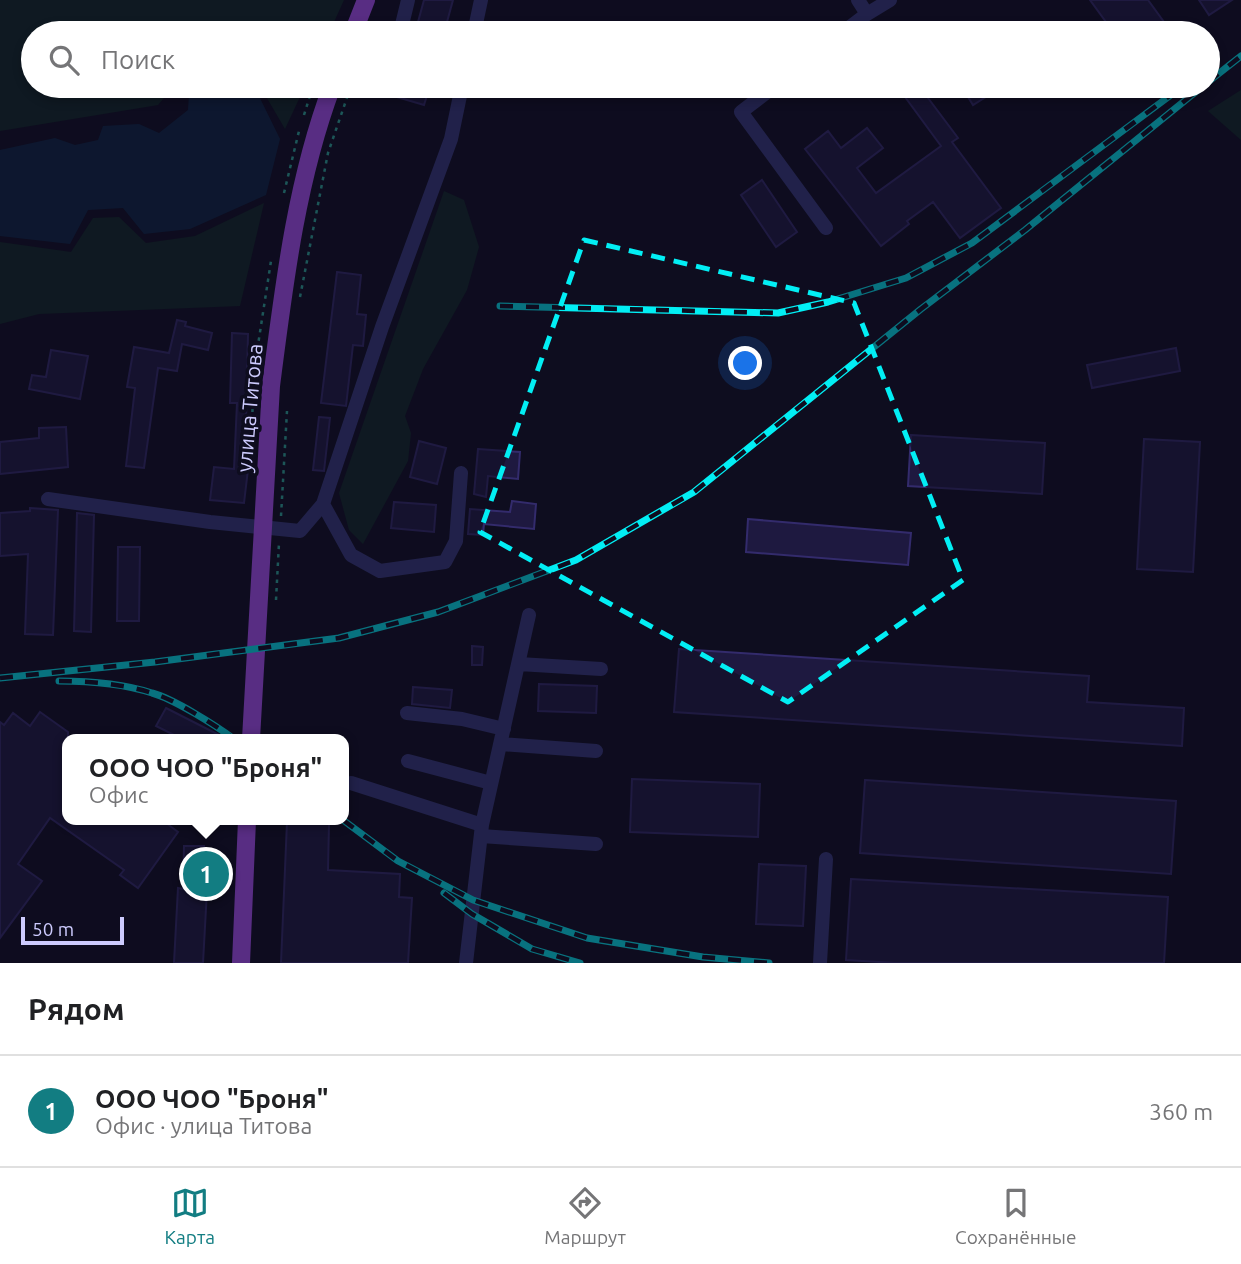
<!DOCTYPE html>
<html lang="ru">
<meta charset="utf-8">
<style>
:root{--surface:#fff;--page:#f6f6f6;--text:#202124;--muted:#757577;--line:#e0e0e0;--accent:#127d82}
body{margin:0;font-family:Ubuntu,sans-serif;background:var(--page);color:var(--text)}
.scale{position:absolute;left:21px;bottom:18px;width:103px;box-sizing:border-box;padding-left:7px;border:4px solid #cdcbfe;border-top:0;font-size:19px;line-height:24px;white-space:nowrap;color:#cdcbfe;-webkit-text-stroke:5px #0e0d1f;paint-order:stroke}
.you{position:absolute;left:746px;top:364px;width:24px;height:24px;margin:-18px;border:5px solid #fff;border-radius:50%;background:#1a73e8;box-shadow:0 0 0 10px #1a73e833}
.badge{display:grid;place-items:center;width:46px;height:46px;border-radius:50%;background:var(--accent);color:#fff;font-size:23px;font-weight:700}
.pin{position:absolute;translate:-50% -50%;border:4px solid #fff;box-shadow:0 2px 7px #0006}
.popup{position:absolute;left:62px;top:734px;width:287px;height:91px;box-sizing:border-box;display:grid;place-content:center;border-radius:14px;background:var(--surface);filter:drop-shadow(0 2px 5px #0005);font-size:23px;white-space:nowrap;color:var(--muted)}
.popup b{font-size:26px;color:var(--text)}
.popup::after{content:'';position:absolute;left:50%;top:100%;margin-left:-14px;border:14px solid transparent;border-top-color:var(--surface)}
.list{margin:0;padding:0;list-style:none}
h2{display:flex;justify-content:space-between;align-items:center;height:91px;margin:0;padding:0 28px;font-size:30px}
h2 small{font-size:23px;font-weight:400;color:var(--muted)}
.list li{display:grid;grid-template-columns:46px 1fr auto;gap:21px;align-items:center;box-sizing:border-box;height:112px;padding:0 28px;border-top:2px solid var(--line)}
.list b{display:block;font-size:26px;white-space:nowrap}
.list p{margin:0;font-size:23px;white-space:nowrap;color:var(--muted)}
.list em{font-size:23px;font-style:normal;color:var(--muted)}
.icon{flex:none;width:38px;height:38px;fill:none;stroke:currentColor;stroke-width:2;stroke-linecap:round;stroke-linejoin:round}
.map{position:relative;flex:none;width:1241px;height:963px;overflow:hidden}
.search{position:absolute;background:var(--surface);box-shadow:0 4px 10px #0003;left:21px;right:21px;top:21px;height:77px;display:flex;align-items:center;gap:18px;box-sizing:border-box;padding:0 24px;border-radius:38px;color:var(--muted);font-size:26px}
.sheet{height:203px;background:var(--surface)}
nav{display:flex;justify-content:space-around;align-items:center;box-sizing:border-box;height:98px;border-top:2px solid var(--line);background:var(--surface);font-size:19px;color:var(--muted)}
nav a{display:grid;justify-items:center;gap:4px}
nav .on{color:var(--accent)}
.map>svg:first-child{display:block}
</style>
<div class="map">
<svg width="1241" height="963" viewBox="0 0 1241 963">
<rect width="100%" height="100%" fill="#0e0d1f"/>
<path fill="#102926" d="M 0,0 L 344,0 L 329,33 L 33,33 L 33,86 L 174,86 L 158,105 L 0,131 Z
M 260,86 L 305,86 L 285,129 Z
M 1241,90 L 1241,140 L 1208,111 Z
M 444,191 L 464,200 L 479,247 L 467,290 L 423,369 L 405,416 L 411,433 L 408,461 L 363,544 L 349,530 L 339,493 Z
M 264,203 L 240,306 L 39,314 L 0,324 L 0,242 L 71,252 L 93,218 L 119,217 L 146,243 L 195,236 Z"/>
<path fill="#0c2544" d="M 195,86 L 254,86 L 280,139 L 266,195 L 190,229 L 144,234 L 123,208 L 88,210 L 70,244 L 0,236 L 0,150 L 55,138 L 75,145 L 98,140 L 103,126 L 139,124 L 159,133 L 188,110 L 189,95 Z"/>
<path fill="#1e1940" stroke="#332b6c" stroke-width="2" d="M 424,0 L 453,0 L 444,33 L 415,33 Z
M 1090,0 L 1148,0 L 1172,33 L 1114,33 Z
M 1199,0 L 1232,0 L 1209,15 Z
M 400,86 L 430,86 L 424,105 L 397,97 Z
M 897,86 L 919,86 L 958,138 L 952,142 L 1001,208 L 960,238 L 933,202 L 907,221 L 909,224 L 881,246 L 805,149 L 828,131 L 841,148 L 867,128 L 883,148 L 857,168 L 876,193 L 941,146 Z
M 969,86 L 1003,86 L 973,105 L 963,89 Z
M 762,180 L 797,232 L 776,247 L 741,195 Z
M 337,272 L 361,275 L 357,314 L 366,315 L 363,346 L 353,345 L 346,406 L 321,403 Z
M 177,320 L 186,322 L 185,326 L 212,333 L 208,350 L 182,344 L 177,371 L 158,368 L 144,468 L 126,466 L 135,388 L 127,387 L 134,347 L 169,353 Z
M 232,333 L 248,334 L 246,421 L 251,421 L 249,461 L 244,503 L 210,500 L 214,467 L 234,469 L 237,403 L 230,403 Z
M 1176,348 L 1180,371 L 1092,388 L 1087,365 Z
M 51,350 L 88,356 L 80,399 L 29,389 L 32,375 L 46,377 Z
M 319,417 L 330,418 L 324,471 L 313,470 Z
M 66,427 L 68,467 L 0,474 L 0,442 L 39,438 L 39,428 Z
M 911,435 L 1045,443 L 1042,494 L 908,486 Z
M 1144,439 L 1200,442 L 1193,572 L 1137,569 Z
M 419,441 L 446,448 L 437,484 L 410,477 Z
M 478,449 L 520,452 L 518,479 L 488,476 L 486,497 L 474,494 Z
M 512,501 L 536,504 L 534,529 L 484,524 L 483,535 L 468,534 L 470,509 L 510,512 Z
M 394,502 L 436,505 L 434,532 L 391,528 Z
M 30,508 L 58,510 L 53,635 L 25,634 L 28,554 L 0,556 L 0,513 L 30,511 Z
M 77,513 L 94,515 L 91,632 L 74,631 Z
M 748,519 L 911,533 L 908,565 L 746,552 Z
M 118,547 L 140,547 L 139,621 L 117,621 Z
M 472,646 L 483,647 L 482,665 L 472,665 Z
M 679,649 L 1089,676 L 1087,702 L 1184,708 L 1182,746 L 674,712 Z
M 539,684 L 597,686 L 596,713 L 538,711 Z
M 413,687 L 452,690 L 450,708 L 412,704 Z
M 166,708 L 227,739 L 182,739 L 156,726 Z
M 40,712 L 68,732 L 68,820 L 162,820 L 178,832 L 138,888 L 120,875 L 124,870 L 50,818 L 18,864 L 42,881 L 0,938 L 0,722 L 4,725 L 13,713 L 30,726 Z
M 632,779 L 760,784 L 758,837 L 630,832 Z
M 865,780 L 1176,801 L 1171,874 L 860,853 Z
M 287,822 L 329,824 L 328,870 L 400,874 L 399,897 L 412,898 L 408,963 L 281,963 Z
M 184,846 L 204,846 L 203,890 L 207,890 L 203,963 L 174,963 L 178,888 L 183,889 Z
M 759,864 L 806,866 L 803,926 L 756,924 Z
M 851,879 L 1168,897 L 1164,963 L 895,963 L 846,960 Z"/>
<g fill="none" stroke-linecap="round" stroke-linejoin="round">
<path stroke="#2eb09e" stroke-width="2.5" stroke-dasharray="3.5 5" stroke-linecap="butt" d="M 304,115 L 313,86
M 284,193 L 299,131
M 300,297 L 328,153 L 351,86
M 254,383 L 256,358 L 271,261
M 250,463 L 253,400
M 281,516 L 287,411
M 276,600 L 279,543"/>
<path stroke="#383b7e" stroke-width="14" d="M 867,14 L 890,0
M 400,33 L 408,0
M 474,33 L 481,0
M 842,33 L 867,14 L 858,0
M 775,86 L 741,112 L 826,228
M 461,473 L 456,541 L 445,562 L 380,571 L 351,555 L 323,504 L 382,327 L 451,139 L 462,86
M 48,499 L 210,522 L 300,531 L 323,504
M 519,664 L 601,669
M 407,713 L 462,719 L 504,729
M 500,744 L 596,751
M 408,761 L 491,783
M 351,783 L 482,825
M 481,836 L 596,844
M 466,963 L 482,825 L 529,615
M 820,963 L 826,859"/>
<path stroke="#b154fd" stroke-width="18" d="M 353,33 L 366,0
M 251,739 L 271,386 C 284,285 296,182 332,86
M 241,963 L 247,820"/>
<defs>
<path id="rail" d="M 1208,82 L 1241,56
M 500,306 L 778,313 L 828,302 L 906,278 L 972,243 L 1183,86
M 0,678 L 155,662 L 339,638 L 438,612 L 576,560 L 694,492 L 921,309 L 1025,230 L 1203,86
M 59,681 C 89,681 124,684 152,693 C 174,699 215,725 234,739
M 343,820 L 398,861 L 473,900 L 587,938 L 703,957 L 769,963
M 444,893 L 472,914 L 532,949 L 580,963"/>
</defs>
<use href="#rail" stroke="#02eef4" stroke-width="7"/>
<use href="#rail" stroke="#0e0d1f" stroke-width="4.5" stroke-dasharray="13" stroke-linecap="butt"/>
</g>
<path d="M0 0H1241V963H0ZM 584,240 L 854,303 L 963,580 L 788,702 L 480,532 Z" fill="#0e0d1f" fill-opacity=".55" fill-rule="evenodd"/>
<path fill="none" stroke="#02eef4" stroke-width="5" stroke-dasharray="14 9" stroke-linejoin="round" d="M 584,240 L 854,303 L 963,580 L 788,702 L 480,532 Z"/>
<g text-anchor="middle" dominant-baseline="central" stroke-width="7" stroke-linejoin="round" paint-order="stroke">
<g font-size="21" fill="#cdcbfe" stroke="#0e0d1f">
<text transform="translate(249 408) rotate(-85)">улица Титова</text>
</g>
</g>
</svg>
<div class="scale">50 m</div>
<div class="you"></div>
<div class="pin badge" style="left:206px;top:874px">1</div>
<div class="popup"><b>ООО ЧОО &quot;Броня&quot;</b>Офис</div>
<div class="search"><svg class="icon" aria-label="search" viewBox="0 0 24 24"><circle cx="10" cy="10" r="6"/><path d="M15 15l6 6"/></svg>Поиск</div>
</div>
<section class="sheet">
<h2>Рядом<small></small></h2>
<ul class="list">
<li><span class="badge">1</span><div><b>ООО ЧОО &quot;Броня&quot;</b><p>Офис · улица Титова</p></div><em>360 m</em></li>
</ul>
</section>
<nav>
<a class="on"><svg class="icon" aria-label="map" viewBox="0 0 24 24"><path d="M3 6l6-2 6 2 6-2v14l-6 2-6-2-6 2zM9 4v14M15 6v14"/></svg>Карта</a>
<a><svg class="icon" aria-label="directions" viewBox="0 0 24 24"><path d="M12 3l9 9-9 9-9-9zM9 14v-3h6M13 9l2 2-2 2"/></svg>Маршрут</a>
<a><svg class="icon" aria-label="saved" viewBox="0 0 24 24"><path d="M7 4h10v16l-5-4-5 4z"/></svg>Сохранённые</a>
</nav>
